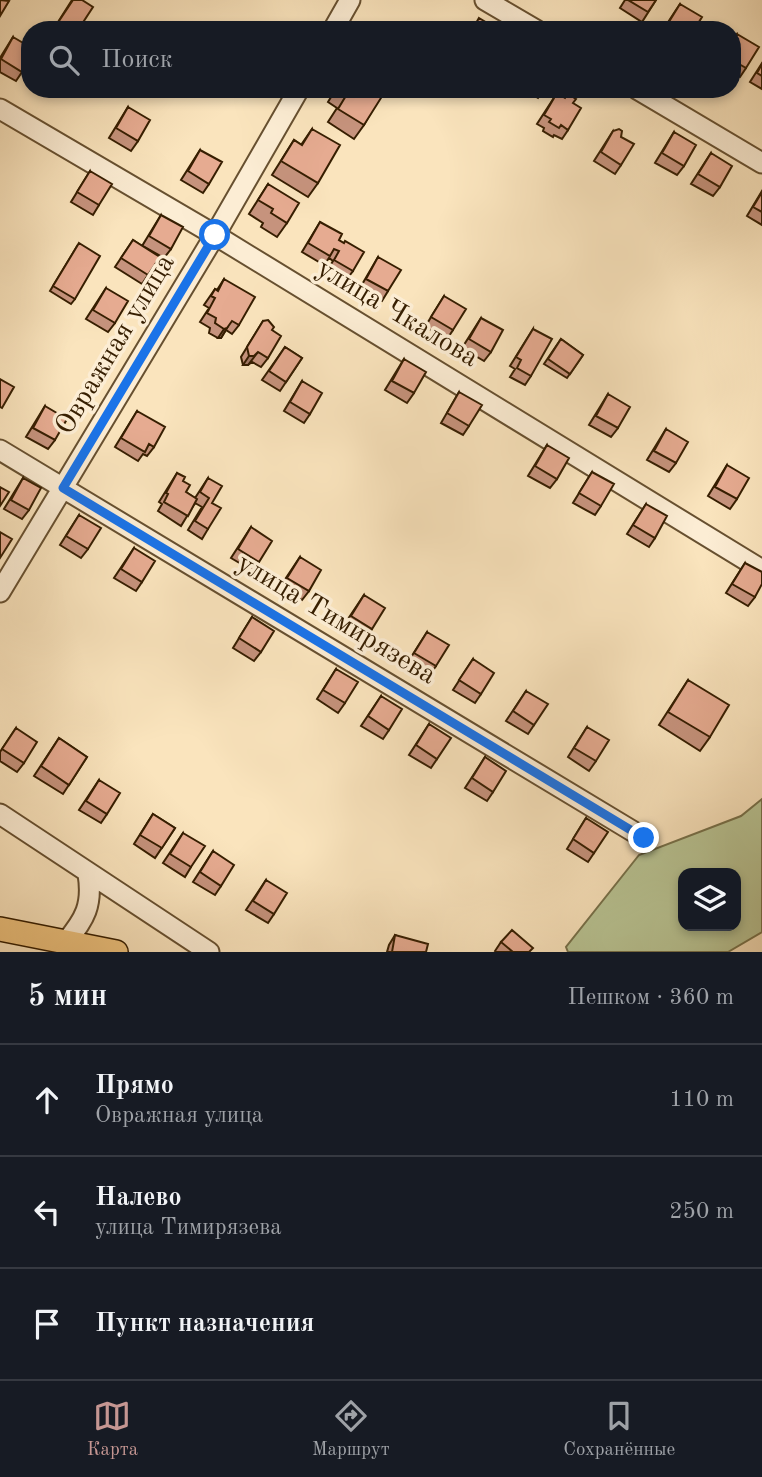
<!DOCTYPE html>
<html lang="ru">
<meta charset="utf-8">
<style>
:root{--surface:#171b24;--page:#20242c;--text:#f1f3f6;--muted:#9ea1a6;--line:#363941;--accent:#c59692}
body{margin:0;font-family:"Old Standard TT",serif;background:var(--page);color:var(--text)}
.controls{position:absolute;right:21px;bottom:21px;display:grid;overflow:hidden;border-radius:14px;box-shadow:0 4px 10px #0003}
.controls button{width:63px;height:63px;display:grid;place-items:center;padding:0;border:0;border-bottom:2px solid var(--line);background:var(--surface);color:var(--text);font:35px sans-serif}
.stop{position:absolute;width:21px;height:21px;margin:-16px;border:5px solid #1a73e8;border-radius:50%;background:#fff}
.stop.end{background:#1a73e8;border-color:#fff;box-shadow:0 2px 7px #0008}
.list{margin:0;padding:0;list-style:none}
h2{display:flex;justify-content:space-between;align-items:center;height:91px;margin:0;padding:0 28px;font-size:30px}
h2 small{font-size:23px;font-weight:400;color:var(--muted)}
.list li{display:grid;grid-template-columns:46px 1fr auto;gap:21px;align-items:center;box-sizing:border-box;height:112px;padding:0 28px;border-top:2px solid var(--line)}
.list b{display:block;font-size:26px;white-space:nowrap}
.list p{margin:0;font-size:23px;white-space:nowrap;color:var(--muted)}
.list em{font-size:23px;font-style:normal;color:var(--muted)}
.icon{flex:none;width:38px;height:38px;fill:none;stroke:currentColor;stroke-width:2;stroke-linecap:round;stroke-linejoin:round}
.map{position:relative;flex:none;width:762px;height:952px;overflow:hidden}
.search{position:absolute;background:var(--surface);box-shadow:0 4px 10px #0003;left:21px;right:21px;top:21px;height:77px;display:flex;align-items:center;gap:18px;box-sizing:border-box;padding:0 24px;border-radius:28px;color:var(--muted);font-size:26px}
.sheet{height:427px;background:var(--surface)}
nav{display:flex;justify-content:space-around;align-items:center;box-sizing:border-box;height:98px;border-top:2px solid var(--line);background:var(--surface);font-size:19px;color:var(--muted)}
nav a{display:grid;justify-items:center;gap:4px}
nav .on{color:var(--accent)}
.map>svg:first-child{display:block}
</style>
<div class="map">
<svg width="762" height="952" viewBox="0 0 762 952">
<rect width="100%" height="100%" fill="#fae4bd"/>
<filter id="stains"><feTurbulence type="fractalNoise" baseFrequency=".00286" numOctaves="4"/><feColorMatrix values="0 0 0 0 .2 0 0 0 0 .09 0 0 0 0 .02 0 0 0 .5 -.17"/></filter>
<radialGradient id="worn" r=".72"><stop offset=".6" stop-color="#630" stop-opacity="0"/><stop offset="1" stop-color="#630" stop-opacity=".3"/></radialGradient>
<path fill="#b9c595" stroke="#78724b" stroke-width="2" fill-rule="evenodd" d="M 762,799 L 762,932 L 728,952 L 568,952 L 566,947 L 639,855 L 741,816 ZM 683,873 L 736,873 L 736,926 L 683,926 Z"/>
<g fill="none" stroke-linecap="round" stroke-linejoin="round">
<defs>
<path id="minor" d="M 485,0 L 536,30
M 333,30 L 350,0
M 637,89 L 762,163
M 0,109 L 215,235 L 762,570
M 0,450 L 644,838
M 0,592 L 215,235 L 299,89
M 0,814 L 209,952
M 66,942 C 85,919 93,905 88,874"/>
<path id="major" d="M 0,929 L 116,952"/>
</defs>
<use href="#minor" stroke="#675030" stroke-width="23"/>
<use href="#major" stroke="#361e01" stroke-width="26"/>
<use href="#minor" stroke="#fcedd4" stroke-width="19"/>
<use href="#major" stroke="#edc27e" stroke-width="23"/>
</g>
<path fill="#c6937d" stroke="#361e01" stroke-width="2" d="M 72,0 L 78,30 L 53,30 Z
M 625,0 L 656,0 L 642,22 L 620,8 Z
M 680,4 L 694,30 L 663,30 L 674,13 Z
M 737,34 L 746,68 L 740,77 L 732,73 L 732,41 Z
M 13,37 L 22,72 L 16,81 L 0,72 L 0,58 Z
M 762,63 L 762,89 L 750,82 Z
M 336,89 L 384,89 L 364,125 L 354,139 L 328,122 L 337,108 L 328,102 Z
M 523,89 L 544,89 L 538,98 Z
M 557,93 L 573,103 L 568,130 L 562,139 L 554,135 L 553,137 L 543,131 L 544,128 L 537,124 Z
M 128,107 L 138,141 L 131,151 L 109,138 Z
M 312,129 L 318,183 L 308,197 L 272,175 L 294,140 L 301,145 Z
M 613,131 L 621,165 L 615,174 L 594,161 Z
M 674,132 L 684,166 L 677,175 L 655,163 Z
M 200,150 L 209,184 L 203,193 L 181,180 Z
M 711,153 L 720,187 L 713,196 L 691,184 Z
M 90,171 L 99,205 L 93,215 L 71,202 Z
M 268,184 L 287,223 L 277,237 L 261,227 L 263,223 L 249,214 Z
M 762,191 L 762,225 L 747,216 Z
M 161,215 L 171,249 L 164,258 L 143,246 L 160,257 L 142,284 L 115,267 L 133,240 L 142,246 Z
M 320,222 L 339,240 L 353,271 L 346,280 L 328,269 L 333,261 L 329,258 L 324,265 L 302,252 Z
M 76,248 L 75,299 L 71,304 L 50,291 Z
M 378,257 L 388,291 L 382,301 L 360,288 Z
M 224,279 L 239,325 L 232,334 L 226,330 L 221,338 L 218,338 L 209,333 L 210,328 L 200,322 L 209,308 L 204,305 L 215,289 L 217,290 Z
M 106,288 L 115,323 L 108,332 L 86,319 Z
M 444,296 L 453,330 L 447,339 L 425,327 Z
M 481,318 L 491,352 L 484,361 L 462,348 Z
M 263,321 L 272,330 L 268,358 L 261,367 L 252,362 L 248,365 L 243,365 L 241,357 Z
M 533,329 L 531,376 L 525,385 L 510,377 L 515,369 L 510,366 Z
M 561,339 L 583,355 L 567,378 L 544,364 Z
M 285,347 L 302,358 L 280,391 L 262,380 Z
M 404,359 L 414,393 L 407,403 L 385,390 Z
M 302,381 L 310,414 L 304,423 L 284,411 Z
M 459,392 L 469,426 L 463,435 L 441,423 Z
M 608,394 L 618,428 L 611,437 L 589,425 Z
M 45,406 L 55,440 L 48,449 L 26,437 Z
M 137,411 L 154,447 L 147,456 L 143,454 L 138,461 L 115,447 Z
M 666,429 L 676,463 L 669,472 L 647,460 Z
M 547,445 L 557,479 L 550,488 L 528,476 Z
M 727,465 L 737,499 L 730,509 L 708,496 Z
M 592,472 L 601,506 L 595,515 L 573,503 Z
M 177,473 L 183,481 L 186,492 L 195,498 L 208,478 L 212,503 L 208,529 L 202,539 L 188,530 L 202,507 L 195,503 L 181,526 L 158,511 L 162,504 L 159,502 Z
M 23,478 L 29,510 L 22,519 L 4,509 Z
M 646,504 L 655,538 L 649,547 L 627,534 Z
M 79,515 L 88,549 L 81,558 L 60,545 Z
M 251,527 L 259,562 L 253,571 L 231,558 Z
M 134,548 L 142,582 L 136,591 L 114,578 Z
M 300,557 L 309,591 L 302,600 L 280,587 Z
M 745,563 L 755,597 L 748,606 L 726,593 Z
M 364,595 L 372,629 L 366,638 L 344,625 Z
M 252,617 L 261,652 L 254,661 L 233,648 Z
M 427,632 L 436,666 L 429,676 L 408,662 Z
M 473,659 L 481,694 L 475,703 L 453,690 Z
M 336,669 L 345,703 L 338,713 L 317,699 Z
M 688,680 L 710,737 L 700,751 L 659,725 Z
M 526,691 L 534,725 L 528,734 L 506,721 Z
M 381,696 L 389,730 L 383,739 L 361,726 Z
M 429,724 L 437,759 L 431,768 L 409,755 Z
M 587,727 L 596,761 L 589,771 L 568,757 Z
M 16,728 L 24,763 L 17,772 L 0,761 L 0,752 Z
M 59,738 L 87,757 L 63,794 L 34,776 Z
M 485,757 L 493,792 L 487,801 L 465,788 Z
M 99,780 L 107,814 L 101,823 L 79,810 Z
M 153,814 L 175,828 L 155,858 L 134,844 Z
M 586,818 L 594,853 L 588,862 L 567,849 Z
M 183,833 L 191,867 L 185,877 L 163,863 Z
M 213,851 L 221,886 L 215,895 L 193,882 Z
M 266,880 L 274,914 L 268,923 L 246,910 Z
M 395,935 L 426,952 L 387,952 L 389,945 Z
M 501,942 L 530,952 L 496,952 L 495,951 Z"/>
<path fill="#a17866" stroke="#361e01" stroke-width="2" d="M 227,328 L 221,338 L 218,338 L 224,329 Z
M 258,352 L 248,365 L 243,365 L 249,356 Z"/>
<path fill="#e6ab91" stroke="#361e01" stroke-width="2" d="M 0,0 L 9,1 L 0,16 Z
M 73,0 L 82,0 L 93,7 L 78,30 L 62,30 L 63,28 L 57,24 Z
M 628,0 L 656,0 L 648,12 Z
M 680,4 L 702,17 L 694,30 L 676,30 L 667,25 Z
M 479,18 L 499,30 L 472,30 Z
M 737,34 L 759,47 L 746,68 L 732,60 L 732,42 Z
M 13,37 L 30,47 L 30,59 L 22,72 L 1,59 Z
M 762,64 L 762,76 L 757,73 Z
M 339,89 L 384,89 L 386,90 L 364,125 L 338,109 L 347,94 Z
M 557,93 L 565,98 L 568,94 L 576,99 L 573,103 L 581,108 L 568,130 L 561,125 L 559,128 L 549,122 L 551,119 L 544,115 Z
M 128,107 L 150,120 L 138,141 L 116,128 Z
M 312,129 L 340,145 L 318,183 L 281,161 L 294,140 L 302,145 Z
M 619,129 L 622,131 L 621,137 L 634,144 L 621,165 L 601,152 L 613,131 Z
M 674,132 L 696,145 L 684,166 L 662,153 Z
M 200,150 L 222,162 L 209,184 L 188,171 Z
M 711,153 L 732,166 L 720,187 L 698,174 Z
M 90,171 L 112,184 L 99,205 L 77,192 Z
M 268,184 L 299,203 L 287,223 L 271,213 L 273,209 L 258,200 Z
M 762,192 L 762,212 L 753,207 Z
M 161,215 L 183,227 L 171,249 L 149,236 Z
M 320,222 L 342,234 L 339,240 L 344,243 L 345,241 L 364,252 L 353,271 L 334,260 L 339,251 L 334,249 L 330,256 L 308,243 Z
M 133,240 L 160,257 L 148,275 L 121,258 Z
M 79,243 L 100,256 L 75,299 L 53,286 Z
M 378,257 L 401,270 L 388,291 L 366,279 Z
M 224,279 L 255,297 L 239,325 L 232,321 L 227,328 L 224,329 L 215,323 L 216,318 L 207,313 L 215,298 L 211,296 L 215,289 L 218,291 Z
M 106,288 L 128,301 L 115,323 L 93,310 Z
M 444,296 L 466,309 L 453,330 L 431,317 Z
M 481,318 L 503,330 L 491,352 L 469,339 Z
M 268,320 L 274,327 L 272,330 L 281,336 L 268,358 L 258,352 L 254,356 L 249,356 L 247,347 L 263,321 Z
M 533,329 L 552,339 L 531,376 L 517,368 L 521,360 L 516,357 Z
M 561,339 L 583,355 L 570,374 L 548,359 Z
M 285,347 L 302,358 L 286,382 L 269,371 Z
M 404,359 L 426,372 L 414,393 L 392,381 Z
M 0,379 L 14,387 L 2,408 L 0,407 Z
M 302,381 L 322,393 L 310,414 L 290,402 Z
M 459,392 L 482,405 L 469,426 L 447,413 Z
M 608,394 L 630,407 L 618,428 L 596,416 Z
M 45,406 L 67,419 L 55,440 L 33,428 Z
M 137,411 L 165,427 L 154,447 L 149,444 L 145,452 L 121,438 Z
M 666,429 L 688,442 L 676,463 L 654,451 Z
M 547,445 L 569,458 L 557,479 L 535,466 Z
M 727,465 L 749,478 L 737,499 L 715,487 Z
M 592,472 L 614,484 L 601,506 L 579,493 Z
M 177,473 L 185,477 L 183,481 L 190,485 L 186,492 L 197,499 L 188,516 L 164,502 L 168,494 L 166,493 Z
M 23,478 L 41,488 L 29,510 L 11,500 Z
M 208,478 L 222,486 L 212,503 L 221,508 L 208,529 L 195,521 L 209,498 L 200,492 Z
M 0,487 L 9,492 L 0,506 Z
M 646,504 L 667,516 L 655,538 L 633,525 Z
M 79,515 L 101,528 L 88,549 L 66,536 Z
M 251,527 L 272,541 L 259,562 L 238,549 Z
M 0,532 L 12,539 L 0,558 Z
M 134,548 L 155,561 L 142,582 L 121,569 Z
M 300,557 L 321,570 L 309,591 L 287,578 Z
M 745,563 L 762,572 L 762,584 L 755,597 L 732,584 Z
M 364,595 L 385,608 L 372,629 L 351,616 Z
M 252,617 L 274,631 L 261,652 L 239,638 Z
M 427,632 L 449,645 L 436,666 L 414,653 Z
M 473,659 L 494,673 L 481,694 L 459,680 Z
M 336,669 L 358,682 L 345,703 L 323,690 Z
M 688,680 L 729,705 L 710,737 L 668,712 Z
M 526,691 L 548,704 L 534,725 L 513,711 Z
M 381,696 L 402,709 L 389,730 L 368,716 Z
M 429,724 L 451,738 L 437,759 L 416,745 Z
M 587,727 L 609,740 L 596,761 L 574,748 Z
M 16,728 L 37,742 L 24,763 L 2,749 Z
M 59,738 L 87,757 L 69,785 L 41,766 Z
M 485,757 L 506,771 L 493,792 L 472,778 Z
M 99,780 L 120,793 L 107,814 L 86,801 Z
M 153,814 L 175,828 L 162,848 L 140,835 Z
M 586,818 L 608,832 L 594,853 L 573,839 Z
M 183,833 L 205,846 L 191,867 L 170,854 Z
M 213,851 L 234,865 L 221,886 L 200,872 Z
M 266,880 L 287,893 L 274,914 L 253,901 Z
M 512,930 L 533,948 L 529,952 L 513,952 L 501,942 Z
M 395,935 L 428,944 L 426,952 L 392,952 Z"/>
<g fill="none" stroke-linecap="round" stroke-linejoin="round">
<path stroke="#1a73e8" stroke-width="9" d="M 215,235 L 63,488 L 644,838"/>
</g>
<g text-anchor="middle" dominant-baseline="central" stroke-width="7" stroke-linejoin="round" paint-order="stroke">
<g font-size="28" fill="#361e01" stroke="#fcedd4">
<text transform="translate(397 314) rotate(31)">улица Чкалова</text>
<text transform="translate(116 345) rotate(-59)">Овражная улица</text>
<text transform="translate(336 620) rotate(31)">улица Тимирязева</text>
</g>
</g>
<rect width="100%" height="100%" filter="url(#stains)"/>
<rect width="100%" height="100%" fill="url(#worn)"/>
</svg>
<div class="controls">
<button><svg class="icon" aria-label="layers" viewBox="0 0 24 24"><path d="M12 4l9 5-9 5-9-5zM3 14l9 5 9-5"/></svg></button>
</div>
<div class="stop" style="left:215px;top:235px"></div>
<div class="stop end" style="left:644px;top:838px"></div>
<div class="search"><svg class="icon" aria-label="search" viewBox="0 0 24 24"><circle cx="10" cy="10" r="6"/><path d="M15 15l6 6"/></svg>Поиск</div>
</div>
<section class="sheet">
<h2>5 мин<small>Пешком · 360 m</small></h2>
<ul class="list">
<li><svg class="icon" aria-label="ahead" viewBox="0 0 24 24"><path d="M12 20V5M6 11l6-6 6 6"/></svg><div><b>Прямо</b><p>Овражная улица</p></div><em>110 m</em></li>
<li><svg class="icon" aria-label="left" viewBox="0 0 24 24"><path d="M17 20v-9H6M10 6l-5 5 5 5"/></svg><div><b>Налево</b><p>улица Тимирязева</p></div><em>250 m</em></li>
<li><svg class="icon" aria-label="arrive" viewBox="0 0 24 24"><path d="M6 21V4h12l-3 4 3 4H6"/></svg><div><b>Пункт назначения</b></div></li>
</ul>
</section>
<nav>
<a class="on"><svg class="icon" aria-label="map" viewBox="0 0 24 24"><path d="M3 6l6-2 6 2 6-2v14l-6 2-6-2-6 2zM9 4v14M15 6v14"/></svg>Карта</a>
<a><svg class="icon" aria-label="directions" viewBox="0 0 24 24"><path d="M12 3l9 9-9 9-9-9zM9 14v-3h6M13 9l2 2-2 2"/></svg>Маршрут</a>
<a><svg class="icon" aria-label="saved" viewBox="0 0 24 24"><path d="M7 4h10v16l-5-4-5 4z"/></svg>Сохранённые</a>
</nav>
